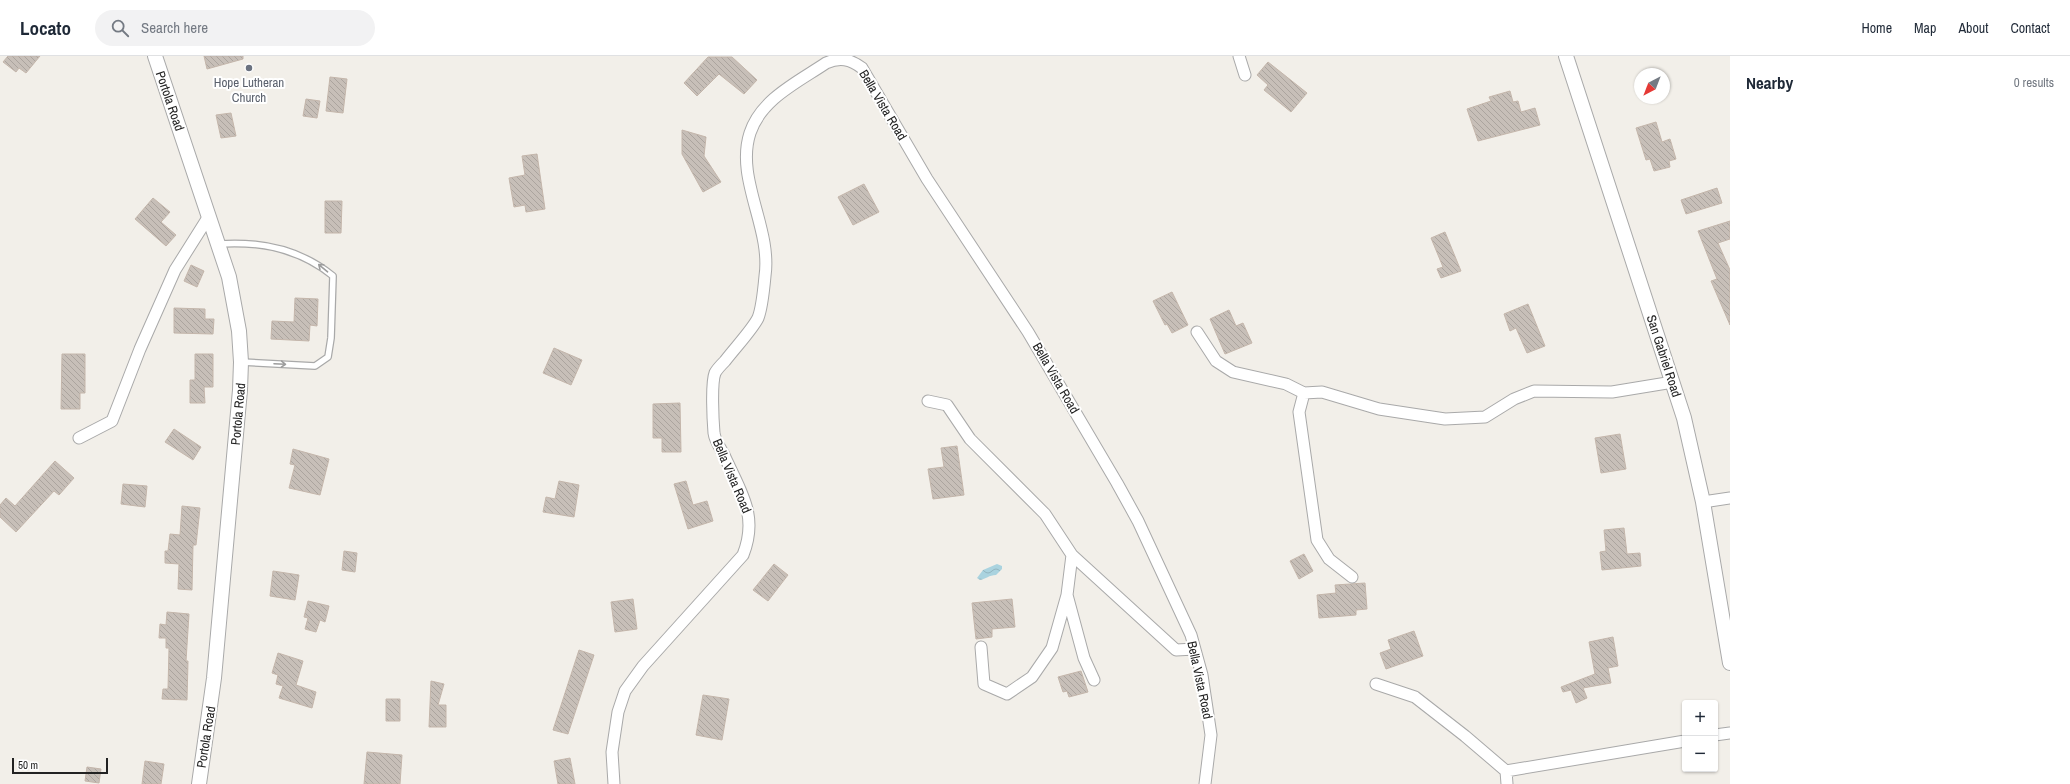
<!DOCTYPE html>
<meta charset="utf-8">
<style>
:root{--surface:#fff;--page:#f2f2f3;--text:#1f2937;--muted:#747a83;--line:#e0e1e3}
body{margin:0;font-family:"Archivo Narrow",sans-serif;background:var(--page);color:var(--text)}
.controls{position:absolute;right:12px;bottom:12px;display:grid;overflow:hidden;border-radius:4px;box-shadow:0 1px 3px #0004}
.controls button{width:36px;height:36px;display:grid;place-items:center;padding:0;border:0;border-bottom:1px solid var(--line);background:var(--surface);color:var(--text);font:20px sans-serif}
.compass{position:absolute;left:1634px;top:12px;width:36px;height:36px;border-radius:50%;background:var(--surface);box-shadow:0 1px 3px #0004;rotate:222deg}
.scale{position:absolute;left:12px;bottom:10px;width:96px;box-sizing:border-box;padding-left:4px;border:2px solid #222;border-top:0;font-size:11px;line-height:14px;white-space:nowrap;color:#222;-webkit-text-stroke:3px #fff;paint-order:stroke}
.list{margin:0;padding:0;list-style:none}
h2{display:flex;justify-content:space-between;align-items:center;height:52px;margin:0;padding:0 16px;font-size:17px}
h2 small{font-size:13px;font-weight:400;color:var(--muted)}
.icon{flex:none;width:22px;height:22px;fill:none;stroke:currentColor;stroke-width:2;stroke-linecap:round;stroke-linejoin:round}
.map{position:relative;flex:none;width:1730px;height:728px;overflow:hidden}
header{display:flex;align-items:center;gap:24px;box-sizing:border-box;height:56px;padding:0 20px;background:var(--surface);border-bottom:1px solid var(--line)}
header strong{font-size:19px}
nav{display:flex;gap:22px;margin-inline-start:auto;font-size:14px}
.search{width:280px;height:36px;background:var(--page);display:flex;align-items:center;gap:10px;box-sizing:border-box;padding:0 14px;border-radius:22px;color:var(--muted);font-size:15px}
main{display:flex}
aside{flex:1;background:var(--surface)}
.map>svg:first-child{display:block}
</style>
<header>
<strong>Locato</strong>
<div class="search"><svg class="icon" aria-label="search" viewBox="0 0 24 24"><circle cx="10" cy="10" r="6"/><path d="M15 15l6 6"/></svg>Search here</div>
<nav><a>Home</a><a>Map</a><a>About</a><a>Contact</a></nav>
</header>
<main>
<div class="map">
<svg width="1730" height="728" viewBox="0 0 1730 728">
<defs>
<pattern id="water-waves" width="16" height="10" patternUnits="userSpaceOnUse"><rect width="16" height="10" fill="#aad3df"/><path d="M0 5q4-4 8 0t8 0" fill="none" stroke="#92b5bf"/></pattern>
<pattern id="building-back-hatch" width="6" height="6" patternUnits="userSpaceOnUse"><rect width="6" height="6" fill="#c7bfb8"/><path d="M-1 5l2 2M0 0l6 6M5-1l2 2" fill="none" stroke="#aba49e"/></pattern>
</defs>
<rect width="100%" height="100%" fill="#f2efe9"/>
<path fill="url(#water-waves)" d="M 997,508 L 1002,510 L 1002,513 L 996,519 C 989,519 986,523 980,524 L 977,522 L 983,514 Z"/>
<path fill="url(#building-back-hatch)" stroke="#c4b6ab" d="M 8,0 L 40,0 L 26,17 L 19,12 L 16,16 L 3,6 Z
M 204,0 L 243,0 L 243,3 L 207,13 Z
M 708,1 L 732,1 L 757,24 L 744,38 L 719,18 L 697,40 L 684,27 Z
M 1268,6 L 1307,37 L 1291,56 L 1264,34 L 1268,29 L 1257,19 Z
M 330,21 L 347,23 L 343,57 L 326,55 Z
M 1510,35 L 1513,46 L 1518,45 L 1521,56 L 1535,52 L 1540,69 L 1478,85 L 1467,53 L 1491,45 L 1489,41 Z
M 306,43 L 320,45 L 317,62 L 303,60 Z
M 231,57 L 236,80 L 221,82 L 216,59 Z
M 1656,66 L 1662,86 L 1670,83 L 1676,103 L 1669,105 L 1670,111 L 1654,115 L 1650,103 L 1646,104 L 1636,72 Z
M 682,74 L 706,81 L 704,100 L 721,126 L 703,136 L 682,98 Z
M 537,98 L 545,153 L 526,156 L 525,149 L 514,151 L 509,122 L 525,119 L 522,100 Z
M 864,128 L 879,156 L 853,169 L 838,141 Z
M 1717,132 L 1722,147 L 1686,158 L 1681,144 Z
M 153,142 L 170,156 L 161,166 L 176,179 L 166,190 L 135,163 Z
M 325,145 L 342,145 L 341,177 L 325,177 Z
M 1730,165 L 1730,183 L 1718,187 L 1730,214 L 1730,269 L 1711,225 L 1717,223 L 1698,175 Z
M 1445,176 L 1461,215 L 1441,222 L 1437,213 L 1443,211 L 1431,182 Z
M 191,209 L 204,215 L 197,231 L 184,225 Z
M 1172,236 L 1188,269 L 1172,277 L 1167,268 L 1165,269 L 1153,245 Z
M 295,242 L 318,243 L 317,270 L 310,269 L 309,285 L 271,283 L 272,265 L 294,266 Z
M 1528,248 L 1545,290 L 1527,297 L 1516,272 L 1510,275 L 1504,258 Z
M 174,252 L 205,253 L 205,263 L 214,263 L 213,278 L 174,277 Z
M 1229,254 L 1236,270 L 1243,267 L 1252,287 L 1225,298 L 1210,263 Z
M 554,292 L 582,304 L 571,329 L 543,317 Z
M 62,298 L 85,298 L 85,337 L 80,337 L 80,353 L 61,353 Z
M 195,298 L 213,298 L 213,331 L 204,331 L 205,347 L 190,347 L 190,324 L 195,324 Z
M 680,347 L 681,396 L 662,396 L 662,382 L 653,382 L 653,348 Z
M 174,373 L 201,391 L 193,404 L 165,386 Z
M 1620,378 L 1626,413 L 1601,417 L 1595,382 Z
M 957,390 L 964,439 L 933,443 L 928,413 L 944,411 L 941,392 Z
M 293,393 L 329,403 L 320,439 L 289,432 L 295,409 L 290,408 Z
M 55,405 L 74,422 L 59,439 L 54,435 L 16,476 L 0,461 L 0,449 L 6,442 L 15,450 Z
M 559,425 L 579,429 L 574,461 L 543,456 L 546,441 L 555,443 Z
M 686,425 L 693,449 L 707,445 L 713,465 L 688,473 L 674,428 Z
M 123,428 L 147,430 L 145,451 L 121,448 Z
M 182,450 L 200,452 L 196,489 L 193,489 L 192,534 L 178,533 L 179,508 L 165,507 L 165,495 L 168,495 L 170,478 L 180,479 Z
M 1624,472 L 1627,498 L 1640,497 L 1641,510 L 1602,514 L 1600,496 L 1606,495 L 1604,474 Z
M 344,495 L 357,497 L 355,516 L 342,514 Z
M 1304,498 L 1313,515 L 1299,523 L 1290,505 Z
M 774,508 L 788,519 L 768,545 L 753,534 Z
M 273,515 L 299,519 L 295,544 L 270,540 Z
M 1365,527 L 1367,553 L 1356,554 L 1356,559 L 1319,562 L 1317,539 L 1336,537 L 1335,529 Z
M 633,543 L 637,573 L 615,576 L 611,546 Z
M 1012,543 L 1015,571 L 992,573 L 992,581 L 976,583 L 972,547 Z
M 308,545 L 329,550 L 325,566 L 320,564 L 316,576 L 305,573 L 308,562 L 304,561 Z
M 167,556 L 189,558 L 186,605 L 188,605 L 187,644 L 162,643 L 163,633 L 168,633 L 169,592 L 166,592 L 166,582 L 159,582 L 160,568 L 166,569 Z
M 1414,575 L 1423,600 L 1386,613 L 1380,597 L 1391,593 L 1388,584 Z
M 1613,581 L 1618,610 L 1608,612 L 1611,627 L 1583,632 L 1587,642 L 1576,647 L 1571,634 L 1563,636 L 1561,631 L 1595,618 L 1589,586 Z
M 579,594 L 594,599 L 568,678 L 553,674 Z
M 278,597 L 303,605 L 296,629 L 316,636 L 312,652 L 279,642 L 283,630 L 276,628 L 278,619 L 272,617 Z
M 1081,615 L 1088,636 L 1069,641 L 1067,635 L 1063,636 L 1058,621 Z
M 431,625 L 444,628 L 438,649 L 446,649 L 446,671 L 429,671 Z
M 703,639 L 729,643 L 722,684 L 696,679 Z
M 386,643 L 400,643 L 400,665 L 386,665 Z
M 367,696 L 402,699 L 400,728 L 364,728 Z
M 570,702 L 575,728 L 558,728 L 554,705 Z
M 145,705 L 164,708 L 161,728 L 142,728 Z
M 87,711 L 101,713 L 99,727 L 85,725 Z"/>
<g fill="none" stroke-linecap="round" stroke-linejoin="round">
<defs>
<path id="service" d="M 218,188 C 259,185 300,193 333,220 L 331,282 L 328,301 L 315,310 L 241,306"/>
<path id="minor" d="M 1239,0 L 1245,19
M 1197,276 L 1216,305 L 1233,316 L 1286,328 L 1304,337 L 1322,336 L 1379,353 L 1445,363 L 1485,361 L 1514,343 L 1534,335 L 1612,336 L 1673,326
M 1304,337 L 1299,356 L 1317,484 L 1329,503 L 1352,521
M 928,345 L 947,349 L 970,383 L 1045,458 L 1072,499 L 1176,594 L 1195,593
M 79,382 L 112,365 L 140,293 L 175,214 L 209,160
M 1703,446 L 1730,442
M 1072,499 L 1067,539 L 1084,602 L 1094,624
M 981,591 L 984,628 L 1007,638 L 1032,621 L 1052,592 L 1067,539
M 1376,628 L 1415,641 L 1465,680 L 1506,715 L 1685,685
M 1715,679 L 1730,677
M 1506,715 L 1507,728
M 614,728 L 612,696 L 618,656 L 625,635 L 643,610 L 743,499 C 759,459 740,435 724,399 C 721,393 715,385 714,377 C 713,365 711,327 715,317 C 717,313 722,308 725,305 C 734,293 752,274 758,262 C 762,252 764,231 765,220 C 772,172 735,123 750,77 C 761,43 798,26 826,7 C 840,1 850,3 862,12 L 927,123 L 1028,276 L 1117,427 L 1138,465 L 1191,579 L 1202,619 L 1211,679 L 1205,728"/>
<path id="tertiary" d="M 155,0 L 229,221 L 239,275 L 241,306 L 240,334 L 214,622 L 199,728
M 1566,0 L 1684,362 L 1703,446 L 1730,607"/>
</defs>
<use href="#service" stroke="#a9a9a9" stroke-width="8"/>
<use href="#minor" stroke="#a9a9a9" stroke-width="13"/>
<use href="#tertiary" stroke="#a9a9a9" stroke-width="16"/>
<use href="#service" stroke="#fff" stroke-width="5.5"/>
<use href="#minor" stroke="#fff" stroke-width="11"/>
<use href="#tertiary" stroke="#fff" stroke-width="14"/>
</g>
<defs><path id="oneway-shaft" d="M-6 0H5M1.5-3L5.5 0L1.5 3" fill="none" stroke-width="1.6" stroke-linecap="round" stroke-linejoin="round"/></defs>
<g stroke="#9c9c9c">
<use href="#oneway-shaft" transform="translate(323 212) rotate(-140)"/>
<use href="#oneway-shaft" transform="translate(280 308) rotate(3)"/>
</g>
<circle fill="#6b7280" stroke="#fff" stroke-width="1.5" cx="249" cy="12" r="4"/>
<g text-anchor="middle" dominant-baseline="central" stroke-width="4" stroke-linejoin="round" paint-order="stroke">
<g font-size="13" fill="#5b616d" stroke="#fff">
<text x="249" y="26">Hope Lutheran<tspan x="249" dy="15">Church</tspan></text>
</g>
<g font-size="13" fill="#222" stroke="#fff">
<text transform="translate(170 45) rotate(71)">Portola Road</text>
<text transform="translate(883 49) rotate(59)">Bella Vista Road</text>
<text transform="translate(1664 300) rotate(72)">San Gabriel Road</text>
<text transform="translate(1056 322) rotate(60)">Bella Vista Road</text>
<text transform="translate(238 358) rotate(-85)">Portola Road</text>
<text transform="translate(732 420) rotate(67)">Bella Vista Road</text>
<text transform="translate(1200 624) rotate(78)">Bella Vista Road</text>
<text transform="translate(206 681) rotate(-81)">Portola Road</text>
</g>
</g>
</svg>
<div class="controls">
<button>+</button>
<button>−</button>
</div>
<svg class="compass" viewBox="-18 -18 36 36"><path d="M0-13l5 13h-10z" fill="#e53935"/><path d="M0 13l5-13h-10z" fill="#747a83"/></svg>
<div class="scale">50 m</div>
</div>
<aside>
<h2>Nearby<small>0 results</small></h2>
<ul class="list">
</ul>
</aside>
</main>
